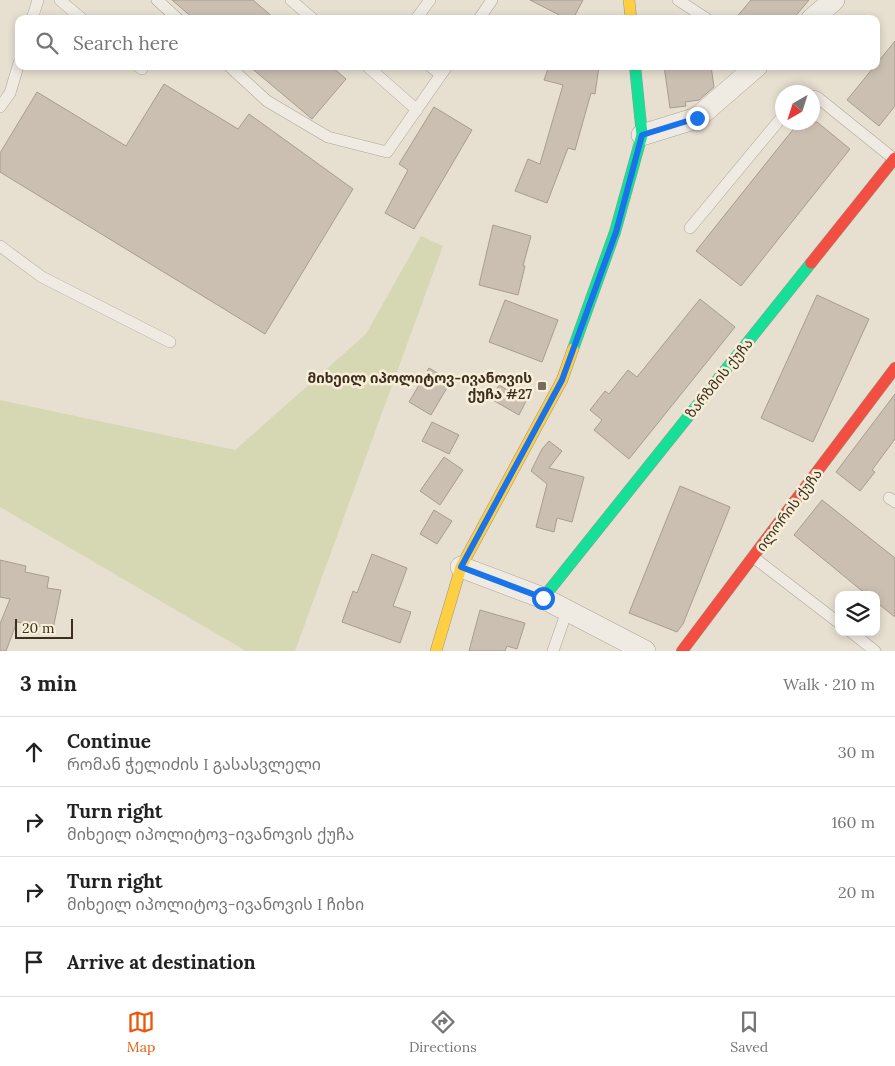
<!DOCTYPE html>
<meta charset="utf-8">
<style>
:root{--surface:#fff;--page:#f6f6f6;--text:#222;--muted:#767676;--line:#e0e0e0;--accent:#ea580c}
body{margin:0;font-family:Lora,"Noto Sans Georgian",serif;background:var(--page);color:var(--text)}
.controls{position:absolute;right:15px;bottom:15px;display:grid;overflow:hidden;border-radius:10px;box-shadow:0 2px 8px #0003}
.controls button{width:45px;height:45px;display:grid;place-items:center;padding:0;border:0;border-bottom:1px solid var(--line);background:var(--surface);color:var(--text);font:25px sans-serif}
.compass{position:absolute;left:775px;top:85px;width:45px;height:45px;border-radius:50%;background:var(--surface);box-shadow:0 2px 8px #0003;rotate:219deg}
.scale{position:absolute;left:15px;bottom:12px;width:58px;box-sizing:border-box;padding-left:5px;border:2px solid #3d2e20;border-top:0;font-size:14px;line-height:18px;white-space:nowrap;color:#3d2e20;-webkit-text-stroke:4px #f7eed8;paint-order:stroke}
.stop{position:absolute;width:15px;height:15px;margin:-11px;border:4px solid #1a73e8;border-radius:50%;background:#fff}
.stop.end{background:#1a73e8;border-color:#fff;box-shadow:0 1px 5px #0008}
.list{margin:0;padding:0;list-style:none}
h2{display:flex;justify-content:space-between;align-items:center;height:65px;margin:0;padding:0 20px;font-size:21px}
h2 small{font-size:16px;font-weight:400;color:var(--muted)}
.list li{display:grid;grid-template-columns:32px 1fr auto;gap:15px;align-items:center;box-sizing:border-box;height:70px;padding:0 20px;border-top:1px solid var(--line)}
.list b{display:block;font-size:19px;white-space:nowrap}
.list p{margin:0;font-size:16px;white-space:nowrap;color:var(--muted)}
.list em{font-size:16px;font-style:normal;color:var(--muted)}
.icon{flex:none;width:28px;height:28px;fill:none;stroke:currentColor;stroke-width:2;stroke-linecap:round;stroke-linejoin:round}
.map{position:relative;flex:none;width:895px;height:651px;overflow:hidden}
.search{position:absolute;background:var(--surface);box-shadow:0 2px 8px #0003;left:15px;right:15px;top:15px;height:55px;display:flex;align-items:center;gap:12px;box-sizing:border-box;padding:0 18px;border-radius:10px;color:var(--muted);font-size:19px}
.sheet{height:345px;background:var(--surface)}
nav{display:flex;justify-content:space-around;align-items:center;box-sizing:border-box;height:70px;border-top:1px solid var(--line);background:var(--surface);font-size:14px;color:var(--muted)}
nav a{display:grid;justify-items:center;gap:2px}
nav .on{color:var(--accent)}
.map>svg:first-child{display:block}
</style>
<div class="map">
<svg width="895" height="651" viewBox="0 0 895 651">
<rect width="100%" height="100%" fill="#e7e0d1"/>
<path fill="#d6d7b3" d="M 421,236 L 443,246 L 295,651 L 246,651 L 0,507 L 0,400 L 235,450 L 366,334 Z"/>
<path fill="#cbbfb2" stroke="#a89c90" d="M 172,0 L 253,0 L 275,19 L 194,19 Z
M 530,0 L 583,0 L 573,19 L 567,19 Z
M 751,0 L 809,0 L 793,19 L 735,19 Z
M 895,41 L 895,106 L 879,126 L 847,100 Z
M 249,66 L 331,66 L 346,79 L 312,119 Z
M 549,66 L 578,69 L 579,66 L 599,66 L 595,94 L 591,93 L 575,150 L 568,148 L 547,203 L 515,191 L 528,159 L 540,164 L 563,85 L 544,80 Z
M 664,66 L 711,66 L 714,87 L 699,100 L 685,102 L 686,106 L 670,108 Z
M 164,84 L 238,129 L 249,114 L 353,189 L 265,334 L 0,172 L 0,153 L 37,92 L 126,146 Z
M 434,107 L 472,130 L 414,229 L 385,213 L 408,170 L 399,164 Z
M 799,122 L 817,122 L 850,149 L 741,286 L 696,251 Z
M 493,225 L 531,236 L 523,266 L 525,266 L 518,295 L 479,285 Z
M 817,295 L 869,319 L 813,442 L 761,418 Z
M 700,299 L 735,327 L 629,459 L 594,430 L 602,420 L 590,410 L 605,391 L 609,394 L 628,370 L 637,377 Z
M 505,300 L 558,320 L 542,362 L 489,342 Z
M 429,368 L 451,381 L 431,415 L 409,402 Z
M 499,385 L 526,401 L 519,415 L 491,399 Z
M 895,394 L 895,439 L 872,470 L 875,472 L 860,491 L 836,472 Z
M 432,422 L 459,435 L 449,454 L 422,441 Z
M 549,441 L 562,451 L 549,468 L 584,477 L 572,522 L 557,518 L 554,532 L 536,527 L 547,484 L 531,471 L 542,449 Z
M 444,457 L 463,470 L 440,505 L 420,491 Z
M 680,486 L 730,507 L 683,624 L 677,632 L 629,613 Z
M 822,500 L 895,558 L 895,617 L 876,602 L 876,595 L 867,595 L 794,535 Z
M 434,510 L 452,521 L 437,544 L 420,534 Z
M 372,554 L 407,568 L 393,606 L 411,612 L 400,643 L 342,622 L 353,591 L 357,593 Z
M 0,560 L 26,566 L 25,572 L 49,577 L 47,588 L 61,590 L 53,629 L 17,622 L 6,651 L 0,651 L 0,624 L 10,599 L 0,597 Z
M 480,610 L 525,623 L 517,649 L 507,646 L 505,651 L 469,651 Z"/>
<g fill="none" stroke-linecap="round" stroke-linejoin="round">
<defs>
<path id="lane" d="M 60,0 L 82,19
M 157,0 L 178,19
M 291,0 L 313,19
M 678,0 L 707,19
M 32,19 L 38,0
M 416,19 L 430,0
M 479,19 L 492,0
M 138,66 L 142,69
M 229,66 L 267,101 L 328,137 L 387,152 L 447,66
M 367,66 L 417,110
M 430,66 L 441,75
M 812,96 L 817,97 L 894,159
M 0,107 L 10,93 L 19,63
M 690,228 L 782,117
M 0,246 L 42,277 L 170,342
M 889,498 L 895,502
M 753,557 L 839,623
M 851,632 L 875,651
M 553,651 L 567,611"/>
<path id="street" d="M 812,19 L 834,0
M 642,135 L 697,118 L 757,66
M 461,567 L 543,598 L 645,651"/>
<path id="fast" d="M 573,349 L 615,232 L 642,135 L 635,66
M 543,598 L 811,263"/>
<path id="slow" d="M 629,0 L 631,19
M 436,651 L 461,567 L 562,380 L 573,349"/>
<path id="jam" d="M 811,263 L 895,158
M 682,651 L 895,368"/>
</defs>
<use href="#lane" stroke="#ada599" stroke-width="12"/>
<use href="#street" stroke="#ada599" stroke-width="22"/>
<use href="#fast" stroke="#9c958a" stroke-width="12"/>
<use href="#slow" stroke="#9c958a" stroke-width="12"/>
<use href="#jam" stroke="#9c958a" stroke-width="12"/>
<use href="#lane" stroke="#efebe3" stroke-width="11"/>
<use href="#street" stroke="#efebe3" stroke-width="21"/>
<use href="#fast" stroke="#16e098" stroke-width="11"/>
<use href="#slow" stroke="#ffcf43" stroke-width="11"/>
<use href="#jam" stroke="#f24e42" stroke-width="11"/>
</g>
<g fill="none" stroke-linecap="round" stroke-linejoin="round">
<path stroke="#1a73e8" stroke-width="6" d="M 543,598 L 461,567 L 562,380 L 616,232 L 642,135 L 697,118"/>
</g>
<rect fill="#786c5e" stroke="#f7eed8" stroke-width="2" x="537" y="381" width="10" height="10" rx="2.5"/>
<g text-anchor="middle" dominant-baseline="central" stroke-width="5" stroke-linejoin="round" paint-order="stroke">
<g font-size="14" font-weight="bold" fill="#3d2e20" stroke="#f7eed8" text-anchor="end">
<text x="532" y="378">მიხეილ იპოლიტოვ-ივანოვის<tspan x="532" dy="16">ქუჩა #27</tspan></text>
</g>
<g font-size="14" fill="#3d2e20" stroke="#f7eed8">
<text transform="translate(719 378) rotate(-51)">ზარზმის ქუჩა</text>
<text transform="translate(789 510) rotate(-53)">ილორის ქუჩა</text>
</g>
</g>
</svg>
<div class="controls">
<button><svg class="icon" aria-label="layers" viewBox="0 0 24 24"><path d="M12 4l9 5-9 5-9-5zM3 14l9 5 9-5"/></svg></button>
</div>
<svg class="compass" viewBox="-18 -18 36 36"><path d="M0-13l5 13h-10z" fill="#e53935"/><path d="M0 13l5-13h-10z" fill="#767676"/></svg>
<div class="scale">20 m</div>
<div class="stop" style="left:543px;top:598px"></div>
<div class="stop end" style="left:697px;top:118px"></div>
<div class="search"><svg class="icon" aria-label="search" viewBox="0 0 24 24"><circle cx="10" cy="10" r="6"/><path d="M15 15l6 6"/></svg>Search here</div>
</div>
<section class="sheet">
<h2>3 min<small>Walk · 210 m</small></h2>
<ul class="list">
<li><svg class="icon" aria-label="ahead" viewBox="0 0 24 24"><path d="M12 20V5M6 11l6-6 6 6"/></svg><div><b>Continue</b><p>რომან ჭელიძის I გასასვლელი</p></div><em>30 m</em></li>
<li><svg class="icon" aria-label="right" viewBox="0 0 24 24"><path d="M7 20v-9h11M14 6l5 5-5 5"/></svg><div><b>Turn right</b><p>მიხეილ იპოლიტოვ-ივანოვის ქუჩა</p></div><em>160 m</em></li>
<li><svg class="icon" aria-label="right" viewBox="0 0 24 24"><path d="M7 20v-9h11M14 6l5 5-5 5"/></svg><div><b>Turn right</b><p>მიხეილ იპოლიტოვ-ივანოვის I ჩიხი</p></div><em>20 m</em></li>
<li><svg class="icon" aria-label="arrive" viewBox="0 0 24 24"><path d="M6 21V4h12l-3 4 3 4H6"/></svg><div><b>Arrive at destination</b></div></li>
</ul>
</section>
<nav>
<a class="on"><svg class="icon" aria-label="map" viewBox="0 0 24 24"><path d="M3 6l6-2 6 2 6-2v14l-6 2-6-2-6 2zM9 4v14M15 6v14"/></svg>Map</a>
<a><svg class="icon" aria-label="directions" viewBox="0 0 24 24"><path d="M12 3l9 9-9 9-9-9zM9 14v-3h6M13 9l2 2-2 2"/></svg>Directions</a>
<a><svg class="icon" aria-label="saved" viewBox="0 0 24 24"><path d="M7 4h10v16l-5-4-5 4z"/></svg>Saved</a>
</nav>
